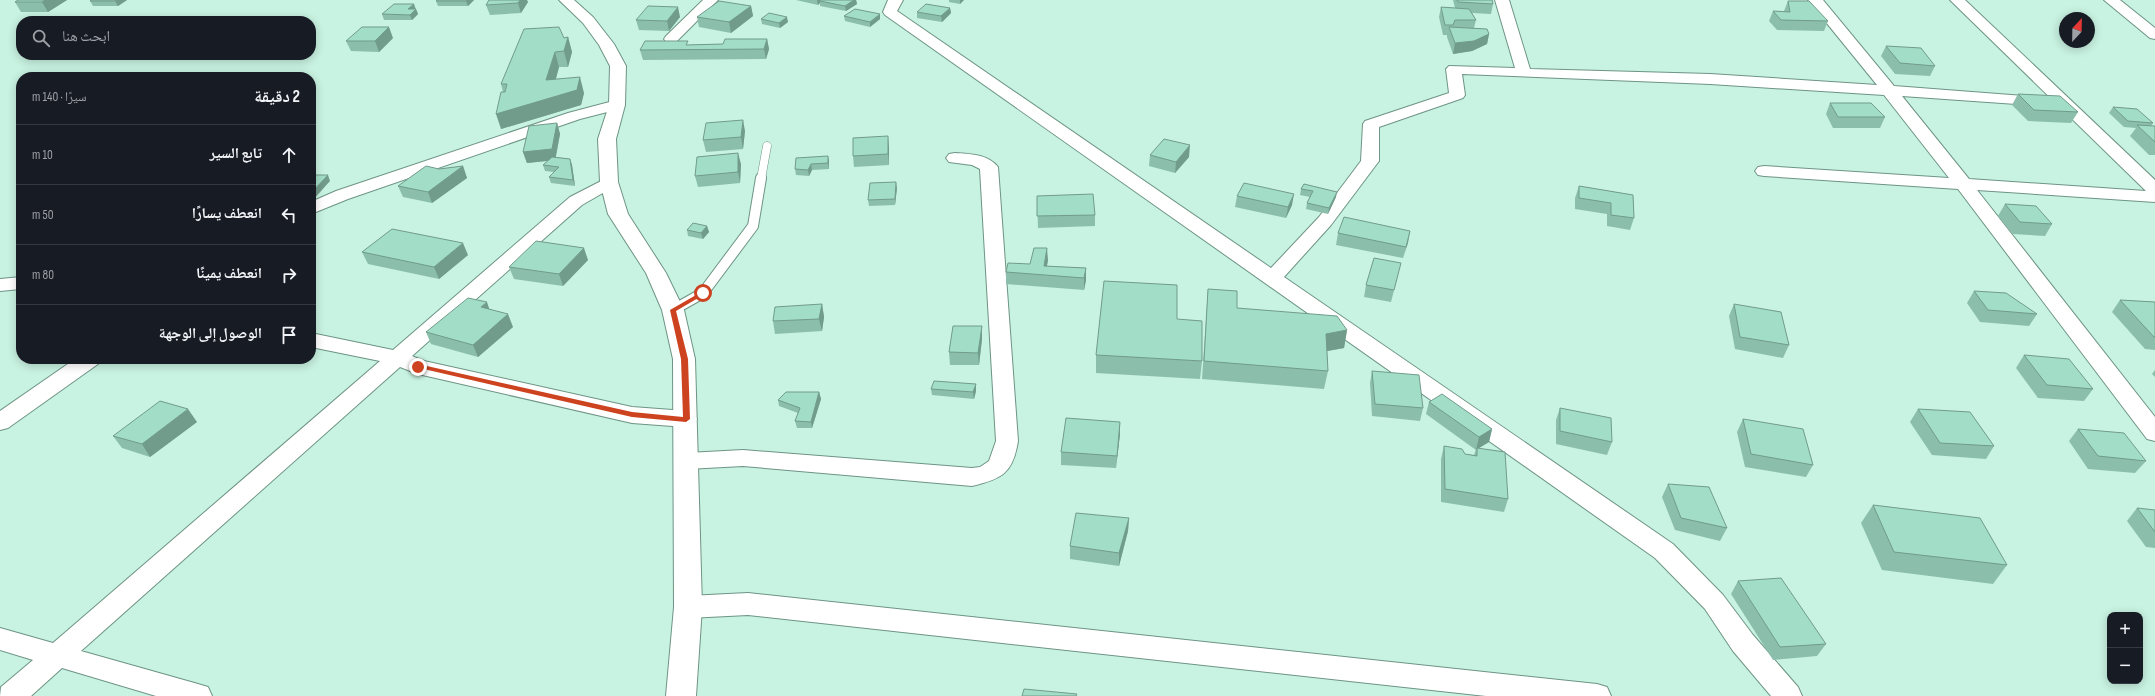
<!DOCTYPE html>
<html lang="ar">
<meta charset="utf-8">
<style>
:root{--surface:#171b24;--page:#242831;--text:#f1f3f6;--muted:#9ea1a6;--line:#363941}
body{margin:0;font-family:"Sofia Sans Condensed","Noto Naskh Arabic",sans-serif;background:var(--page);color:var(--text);direction:rtl}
.controls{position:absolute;right:12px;bottom:12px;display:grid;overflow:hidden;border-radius:8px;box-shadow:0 2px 10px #0003}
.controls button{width:36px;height:36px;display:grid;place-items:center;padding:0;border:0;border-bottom:1px solid var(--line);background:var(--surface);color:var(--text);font:20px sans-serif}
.compass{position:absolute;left:2059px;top:12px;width:36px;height:36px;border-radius:50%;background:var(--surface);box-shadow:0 2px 10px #0003;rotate:22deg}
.stop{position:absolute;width:12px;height:12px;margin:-9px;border:3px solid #cd4320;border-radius:50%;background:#fff}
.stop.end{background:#cd4320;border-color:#fff;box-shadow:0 1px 4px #0008}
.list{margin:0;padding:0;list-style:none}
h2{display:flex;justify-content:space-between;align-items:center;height:52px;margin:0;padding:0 16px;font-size:17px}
h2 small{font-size:13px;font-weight:400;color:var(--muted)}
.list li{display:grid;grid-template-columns:26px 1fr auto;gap:12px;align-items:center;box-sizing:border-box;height:60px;padding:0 16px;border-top:1px solid var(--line)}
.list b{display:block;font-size:15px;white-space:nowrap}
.list em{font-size:13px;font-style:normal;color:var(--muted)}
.icon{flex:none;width:22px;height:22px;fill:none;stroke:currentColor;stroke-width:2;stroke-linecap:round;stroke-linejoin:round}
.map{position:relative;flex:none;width:2155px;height:696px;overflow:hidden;direction:ltr}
.search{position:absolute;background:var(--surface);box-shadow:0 2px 10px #0003;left:16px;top:16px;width:300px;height:44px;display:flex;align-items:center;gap:10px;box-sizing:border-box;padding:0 14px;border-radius:16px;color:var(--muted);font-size:15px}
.panel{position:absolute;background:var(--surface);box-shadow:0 2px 10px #0003;left:16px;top:72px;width:300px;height:292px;border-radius:16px;direction:rtl}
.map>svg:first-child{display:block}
</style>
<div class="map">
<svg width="2155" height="696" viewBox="0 0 2155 696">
<rect width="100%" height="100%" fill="#c8f2e1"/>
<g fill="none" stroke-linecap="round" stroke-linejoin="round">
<defs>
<path id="service-far1" d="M 761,179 L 767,146"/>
<path id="service" d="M 673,310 L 703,293 L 753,226 L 761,178"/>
<path id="minor" d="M 703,0 L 718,0 L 676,42 L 666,42 L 664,39 L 666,36 Z
M 888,0 L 903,0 L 897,11 L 1271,268 L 1319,217 L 1361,161 L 1363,124 L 1365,121 L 1449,93 L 1446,69 L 1449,66 L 1515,68 L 1495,0 L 1509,0 L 1530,69 L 1710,74 L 1877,85 L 1808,0 L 1823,0 L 1894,86 L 2050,98 L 2052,101 L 2050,104 L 2044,106 L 1902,96 L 1969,179 L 2146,191 L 1950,0 L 1965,0 L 2155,180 L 2155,202 L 1977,190 L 2155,417 L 2155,441 L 2147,439 L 1958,189 L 1764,176 L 1758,175 L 1755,171 L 1758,167 L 1764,166 L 1949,178 L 1884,95 L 1710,84 L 1462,74 L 1465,95 L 1463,98 L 1379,127 L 1379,161 L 1331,225 L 1284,277 L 1673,544 L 1723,595 L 1753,635 L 1798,687 L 1802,696 L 1771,696 L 1733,651 L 1705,609 L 1655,558 L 885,15 L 883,12 Z
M 2104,0 L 2120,0 L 2155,28 L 2155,39 L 2150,38 Z
M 617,100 L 623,102 L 625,105 L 623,108 L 580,119 L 348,199 L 311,214 L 311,202 L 336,191 L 568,113 Z
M 955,153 C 970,154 988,154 998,167 L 1018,441 C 1013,473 1002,479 972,486 L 743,466 L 687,469 L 679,467 L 675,461 L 679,455 L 687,453 L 743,450 L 972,468 L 980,467 L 989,461 L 996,441 L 980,169 L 972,165 L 949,162 L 946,158 L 949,154 Z
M 609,177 L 615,178 L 618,182 L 615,186 L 582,205 L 412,356 L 424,361 L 632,407 L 686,411 L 694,414 L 697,419 L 694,424 L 686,427 L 632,423 L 418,374 L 400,367 L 81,651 L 198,684 L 208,687 L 212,696 L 156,696 L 62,668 L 31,696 L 0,696 L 1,687 L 33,660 L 0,650 L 0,628 L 53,643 L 380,361 L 311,347 L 311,333 L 393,350 L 570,197 Z
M 21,277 L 21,289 L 0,291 L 0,279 Z
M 75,359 L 101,359 L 98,364 L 8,428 L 0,430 L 0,411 Z
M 748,593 L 1597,684 L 1607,687 L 1611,696 L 1486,696 L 748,615 L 688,618 L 679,615 L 675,607 L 679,599 L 688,596 Z"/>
<path id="tertiary" d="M 559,0 L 574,0 L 593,17 L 614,44 L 626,66 L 625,105 L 616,139 L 618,182 L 628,214 L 666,273 L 684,310 L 695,359 L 702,607 L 696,696 L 666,696 L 674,607 L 673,359 L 662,310 L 646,273 L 608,214 L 600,182 L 598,139 L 609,105 L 610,66 L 599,45 L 583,23 Z"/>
</defs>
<use href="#service-far1" stroke="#6d9485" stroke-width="9"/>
<use href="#service" stroke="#6d9485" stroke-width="12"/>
<use href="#minor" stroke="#6d9485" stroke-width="2"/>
<use href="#tertiary" stroke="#6d9485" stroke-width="2"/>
<use href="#service-far1" stroke="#fff" stroke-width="8"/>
<use href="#service" stroke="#fff" stroke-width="10"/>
<use href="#minor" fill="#fff" fill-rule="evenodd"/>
<use href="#tertiary" fill="#fff" fill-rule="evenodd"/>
</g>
<path fill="#8bbfab" d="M 18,0 L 67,0 L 48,12 L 21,12 L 15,2 Z
M 127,0 L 118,6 L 93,6 L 90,1 Z
M 474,0 L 468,6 L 438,6 L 436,1 Z
M 796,0 L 856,0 L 857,4 L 846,11 L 820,6 L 820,3 L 818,5 Z
M 949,0 L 964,0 L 960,4 L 949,2 Z
M 1453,0 L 1492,0 L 1493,4 L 1491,14 L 1472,13 L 1476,20 L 1474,28 L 1489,34 L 1487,44 L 1472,51 L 1453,54 L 1447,37 L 1447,35 L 1443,35 L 1439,17 L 1441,7 L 1455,8 Z
M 1788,1 L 1828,21 L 1824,31 L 1777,30 L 1769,21 L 1773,11 L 1784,11 Z
M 528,2 L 521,13 L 490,15 L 486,5 Z
M 414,4 L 418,14 L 412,20 L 384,20 L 382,14 Z
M 751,6 L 753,16 L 731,33 L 699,27 L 697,17 Z
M 950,8 L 951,13 L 942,22 L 917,18 L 917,12 Z
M 844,16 L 880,19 L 870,27 L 845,21 Z
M 680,17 L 669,31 L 639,30 L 636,20 Z
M 761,19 L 788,22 L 780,28 L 762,24 Z
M 568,37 L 572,52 L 568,67 L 559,67 L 556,79 L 584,93 L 581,105 L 501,129 L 503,92 L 501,84 L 564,38 Z
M 393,38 L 379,52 L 351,51 L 346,41 Z
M 767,39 L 769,49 L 766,59 L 643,60 L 640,50 L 689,45 L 723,44 Z
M 1886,46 L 1935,66 L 1930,76 L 1895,74 L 1881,56 Z
M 2018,94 L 2078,112 L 2071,123 L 2028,121 L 2012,105 Z
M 1830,103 L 1885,117 L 1880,128 L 1833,128 L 1826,114 Z
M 2113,107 L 2153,123 L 2151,126 L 2155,126 L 2155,155 L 2149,155 L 2130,136 L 2136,128 L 2124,127 L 2109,113 Z
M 557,123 L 560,134 L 556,157 L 570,159 L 572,165 L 575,186 L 551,183 L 549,177 L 554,172 L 545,171 L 543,165 L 548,161 L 527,163 L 523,152 Z
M 745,131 L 743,149 L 706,152 L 703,140 Z
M 889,147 L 889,165 L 854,167 L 853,156 Z
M 1150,155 L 1189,157 L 1175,173 L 1149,166 Z
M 796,158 L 829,161 L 829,169 L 812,170 L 809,176 L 796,175 L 795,169 Z
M 741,164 L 740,183 L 698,187 L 695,176 Z
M 463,166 L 467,178 L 432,203 L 403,197 L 398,186 L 439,169 Z
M 1304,184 L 1336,197 L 1328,214 L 1306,209 L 1307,203 L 1310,197 L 1300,195 L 1301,189 Z
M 1579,186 L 1633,195 L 1634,218 L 1630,230 L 1607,226 L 1607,214 L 1575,209 L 1575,198 Z
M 897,188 L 895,205 L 869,206 L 868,200 Z
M 1037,196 L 1095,215 L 1095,226 L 1038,228 Z
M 1237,196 L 1292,205 L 1286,218 L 1235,207 Z
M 2005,204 L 2052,224 L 2045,236 L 2013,234 L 1998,216 Z
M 707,226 L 709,232 L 703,239 L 688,236 L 687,230 Z
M 1410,231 L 1403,258 L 1336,245 L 1338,233 Z
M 362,252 L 468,255 L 439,279 L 368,264 Z
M 588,260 L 563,286 L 514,279 L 509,267 Z
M 1048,260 L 1047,266 L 1086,268 L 1086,280 L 1084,290 L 1006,284 L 1006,272 L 1030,264 Z
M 1398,275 L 1391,302 L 1364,297 L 1366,285 Z
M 1208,289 L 1237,308 L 1347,330 L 1344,348 L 1327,351 L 1328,371 L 1324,389 L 1202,379 Z
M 1974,291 L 2037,314 L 2029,326 L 1980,322 L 1967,303 Z
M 2120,300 L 2155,302 L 2155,350 L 2145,349 L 2112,312 Z
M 822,304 L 824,317 L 822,331 L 775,334 L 773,321 Z
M 1734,304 L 1789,345 L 1783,358 L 1735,349 L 1729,316 Z
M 489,309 L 513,327 L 478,357 L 431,344 L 426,332 Z
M 1177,319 L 1202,361 L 1200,379 L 1096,373 L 1096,355 Z
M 982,326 L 982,339 L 979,365 L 950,365 L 949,352 Z
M 2024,355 L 2093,389 L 2084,401 L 2038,398 L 2016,368 Z
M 2155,370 L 2155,377 L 2152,374 Z
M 1372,371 L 1423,408 L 1420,421 L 1372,416 L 1370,383 Z
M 976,384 L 976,391 L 974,399 L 932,395 L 931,389 Z
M 819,392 L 821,399 L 812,428 L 797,428 L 795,421 L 798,413 L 779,406 L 778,400 Z
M 1429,402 L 1492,429 L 1489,442 L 1478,448 L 1508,499 L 1504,512 L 1441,502 L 1441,459 L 1444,446 L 1465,454 L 1474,455 L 1476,449 L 1476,450 L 1426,414 Z
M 1560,408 L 1612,442 L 1607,455 L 1556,444 L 1556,420 Z
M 1918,409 L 1994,446 L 1986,459 L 1932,455 L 1910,422 Z
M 1743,419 L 1813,465 L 1806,477 L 1745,467 L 1737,432 Z
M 197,422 L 150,457 L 122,448 L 113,436 Z
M 1120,422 L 1120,434 L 1116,468 L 1061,465 L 1061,452 Z
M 2078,429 L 2146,461 L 2135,473 L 2088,469 L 2069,441 Z
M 1668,484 L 1727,528 L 1720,541 L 1675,530 L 1662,497 Z
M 1873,505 L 2007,565 L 1993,584 L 1882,570 L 1861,523 Z
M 2137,508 L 2155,510 L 2155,548 L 2146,547 L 2127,521 Z
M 1129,518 L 1128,531 L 1119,566 L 1070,559 L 1070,546 Z
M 1738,581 L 1826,644 L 1817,656 L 1773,660 L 1731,594 Z"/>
<path fill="#719b8b" d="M 45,0 L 67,0 L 48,12 L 42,2 Z
M 116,0 L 127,0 L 118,6 L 115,1 Z
M 467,0 L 474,0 L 468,6 L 466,1 Z
M 520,0 L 527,0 L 528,2 L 521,13 L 518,3 Z
M 817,0 L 825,0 L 820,1 L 820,3 L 818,5 Z
M 854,0 L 856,0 L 857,4 L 846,11 L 845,6 Z
M 960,0 L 964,0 L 960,4 Z
M 414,4 L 415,9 L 408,9 Z
M 751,6 L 753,16 L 731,33 L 729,22 Z
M 678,7 L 680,17 L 669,31 L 667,21 Z
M 950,8 L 951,13 L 942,22 L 941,16 Z
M 416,9 L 418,14 L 412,20 L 410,15 Z
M 880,14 L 880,19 L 870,27 L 870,22 Z
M 787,17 L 788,22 L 780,28 L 779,23 Z
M 389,27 L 393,38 L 379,52 L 375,41 Z
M 1489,34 L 1487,44 L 1472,51 L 1453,54 L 1455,43 Z
M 568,37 L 572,52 L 568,67 L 564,51 Z
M 767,39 L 769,49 L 766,59 L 764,49 Z
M 555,52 L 559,67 L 551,96 L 546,80 Z
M 580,77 L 584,93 L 581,105 L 501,129 L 496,114 Z
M 743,120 L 745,131 L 743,149 L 741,137 Z
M 557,123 L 560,134 L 555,160 L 527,163 L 523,152 Z
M 888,136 L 889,147 L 889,165 L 888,154 Z
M 1190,145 L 1189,157 L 1175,173 L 1176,162 Z
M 738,153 L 741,164 L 740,183 L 738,172 Z
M 828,156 L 829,161 L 829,169 L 828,163 Z
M 570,159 L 572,165 L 575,186 L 573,180 Z
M 811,164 L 812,170 L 809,176 L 808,170 Z
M 463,166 L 467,178 L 432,203 L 428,192 Z
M 328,175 L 330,181 L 313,200 L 311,197 L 311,193 Z
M 896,182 L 897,188 L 895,205 L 895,199 Z
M 1337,192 L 1336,197 L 1328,214 L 1329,208 Z
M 1294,194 L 1292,205 L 1286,218 L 1288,207 Z
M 707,226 L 709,232 L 703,239 L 701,233 Z
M 1410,231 L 1408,243 L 1403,258 L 1406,247 Z
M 463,243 L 468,255 L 439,279 L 434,267 Z
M 584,248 L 588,260 L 563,286 L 559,274 Z
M 1047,248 L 1048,260 L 1045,275 L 1044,266 Z
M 1086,268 L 1086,280 L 1084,290 L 1084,278 Z
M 487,302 L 491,314 L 481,307 Z
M 822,304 L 824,317 L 822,331 L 819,319 Z
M 508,314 L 513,327 L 478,357 L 473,345 Z
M 982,326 L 982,339 L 979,365 L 978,353 Z
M 1347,330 L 1344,348 L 1322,352 L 1326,334 Z
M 976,384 L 976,391 L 974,399 L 973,392 Z
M 819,392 L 821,399 L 812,428 L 811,422 Z
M 188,409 L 197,422 L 150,457 L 142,444 Z
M 1120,422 L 1120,434 L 1116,468 L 1117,456 Z
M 1492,429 L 1489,442 L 1476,450 L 1479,437 Z
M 1129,518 L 1128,531 L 1119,566 L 1119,553 Z"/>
<path fill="#a2dec7" stroke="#719b8b" d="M 18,0 L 45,0 L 42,2 L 15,2 Z
M 91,0 L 116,0 L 115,1 L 90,1 Z
M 437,0 L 467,0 L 466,1 L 436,1 Z
M 489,0 L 520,0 L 518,3 L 486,5 Z
M 820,0 L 854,0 L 845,6 L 820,1 Z
M 1457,0 L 1492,0 L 1493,4 L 1458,2 Z
M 719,1 L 751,6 L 729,22 L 697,17 Z
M 1788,1 L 1809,1 L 1828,21 L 1781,20 L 1773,11 L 1790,12 Z
M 394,4 L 414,4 L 408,9 L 416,9 L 410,15 L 382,14 Z
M 926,4 L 950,8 L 941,16 L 917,12 Z
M 648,6 L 678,7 L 667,21 L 636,20 Z
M 1441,7 L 1469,9 L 1476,20 L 1455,20 L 1453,25 L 1445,25 Z
M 855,9 L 880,14 L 870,22 L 844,16 Z
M 769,13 L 787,17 L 779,23 L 761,19 Z
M 362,27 L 389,27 L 375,41 L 346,41 Z
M 559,27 L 564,38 L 568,37 L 564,51 L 555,52 L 546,80 L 580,77 L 577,90 L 496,114 L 501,92 L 505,92 L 507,84 L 501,84 L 524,29 Z
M 1449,27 L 1487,29 L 1489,34 L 1474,41 L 1455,43 Z
M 725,39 L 767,39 L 764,49 L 640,50 L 645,41 L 688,41 L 686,45 L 723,44 Z
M 1886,46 L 1921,48 L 1935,66 L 1900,63 Z
M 2018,94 L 2060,96 L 2078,112 L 2034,110 Z
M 1830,103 L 1871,103 L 1885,117 L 1838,117 Z
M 2113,107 L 2137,109 L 2153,123 L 2128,121 Z
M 743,120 L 741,137 L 703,140 L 706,123 Z
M 557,123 L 552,149 L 523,152 L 529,126 Z
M 2137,125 L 2155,126 L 2155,142 Z
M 888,136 L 888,154 L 853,156 L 853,138 Z
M 1164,139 L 1190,145 L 1176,162 L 1150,155 Z
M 738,153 L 738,172 L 695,176 L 697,157 Z
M 828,156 L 828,163 L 811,164 L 808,170 L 795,169 L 796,158 Z
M 552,157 L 570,159 L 573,180 L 549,177 L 559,167 L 543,165 Z
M 426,166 L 439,169 L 463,166 L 428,192 L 398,186 Z
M 311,175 L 328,175 L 311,193 Z
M 896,182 L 895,199 L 868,200 L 870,183 Z
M 1244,183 L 1294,194 L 1288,207 L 1237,196 Z
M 1304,184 L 1337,192 L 1329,208 L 1307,203 L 1313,191 L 1301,189 Z
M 1579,186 L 1633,195 L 1634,218 L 1611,215 L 1611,203 L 1579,198 Z
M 1093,194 L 1095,215 L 1037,216 L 1037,196 Z
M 2005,204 L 2036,206 L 2052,224 L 2020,222 Z
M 1344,217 L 1410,231 L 1406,247 L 1338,233 Z
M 693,223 L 707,226 L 701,233 L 687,230 Z
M 392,229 L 463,243 L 434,267 L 362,252 Z
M 536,241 L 584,248 L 559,274 L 509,267 Z
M 1034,248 L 1047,248 L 1044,266 L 1086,268 L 1084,278 L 1006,272 L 1008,263 L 1030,264 Z
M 1374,258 L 1401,263 L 1394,290 L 1366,285 Z
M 1104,281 L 1177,285 L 1177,319 L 1202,321 L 1202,361 L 1096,355 Z
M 1208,289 L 1237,291 L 1237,308 L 1337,316 L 1347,330 L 1326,334 L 1328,371 L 1204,361 Z
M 1974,291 L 2006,293 L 2037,314 L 1988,310 Z
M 468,298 L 487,302 L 481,307 L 508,314 L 473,345 L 426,332 Z
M 2120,300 L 2155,302 L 2155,337 L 2154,337 Z
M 822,304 L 819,319 L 773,321 L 775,307 Z
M 1734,304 L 1781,312 L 1789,345 L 1740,337 Z
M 953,326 L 982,326 L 978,353 L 949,352 Z
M 2024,355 L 2069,359 L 2093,389 L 2047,385 Z
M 1372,371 L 1419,375 L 1423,408 L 1375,404 Z
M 934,381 L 976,384 L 973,392 L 931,389 Z
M 786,392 L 819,392 L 811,422 L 795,421 L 800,408 L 778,400 Z
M 1442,394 L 1492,429 L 1479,437 L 1429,402 Z
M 160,401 L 188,409 L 142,444 L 113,436 Z
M 1560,408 L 1611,418 L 1612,442 L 1560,431 Z
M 1918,409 L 1970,412 L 1994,446 L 1940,443 Z
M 1066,418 L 1120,422 L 1117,456 L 1061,452 Z
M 1743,419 L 1803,429 L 1813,465 L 1751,454 Z
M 2078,429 L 2124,433 L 2146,461 L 2098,456 Z
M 1444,446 L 1462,449 L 1465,454 L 1477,456 L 1477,448 L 1505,452 L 1508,499 L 1445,489 Z
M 1668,484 L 1709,487 L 1727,528 L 1681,518 Z
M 1873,505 L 1980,518 L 2007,565 L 1894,552 Z
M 2137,508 L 2155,510 L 2155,532 Z
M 1076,513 L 1129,518 L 1119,553 L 1070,546 Z
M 1781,578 L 1826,644 L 1780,647 L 1738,581 Z
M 1024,689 L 1077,694 L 1076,696 L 1022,696 Z"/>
<path fill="#cd4320" d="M 703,291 L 705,294 L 676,311 L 688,359 L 690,419 L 686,422 L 632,417 L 415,367 L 418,364 L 632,412 L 683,417 L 681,359 L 670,310 Z"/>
</svg>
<div class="controls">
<button>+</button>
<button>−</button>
</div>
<svg class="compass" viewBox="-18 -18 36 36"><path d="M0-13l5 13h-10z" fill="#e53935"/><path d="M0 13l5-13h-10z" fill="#9ea1a6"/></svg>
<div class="stop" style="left:703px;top:293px"></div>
<div class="stop end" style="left:418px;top:367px"></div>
<div class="search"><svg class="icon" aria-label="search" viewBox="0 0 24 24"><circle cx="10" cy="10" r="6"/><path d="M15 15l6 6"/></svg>ابحث هنا</div>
<section class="panel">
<h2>2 دقيقة<small>سيرًا · 140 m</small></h2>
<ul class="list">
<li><svg class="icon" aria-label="ahead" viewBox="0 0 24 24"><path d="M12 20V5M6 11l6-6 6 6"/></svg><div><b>تابع السير</b></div><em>10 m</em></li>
<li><svg class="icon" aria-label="left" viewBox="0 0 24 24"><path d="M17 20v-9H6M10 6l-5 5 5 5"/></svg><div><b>انعطف يسارًا</b></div><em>50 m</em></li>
<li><svg class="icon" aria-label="right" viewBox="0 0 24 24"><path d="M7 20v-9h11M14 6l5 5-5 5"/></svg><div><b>انعطف يمينًا</b></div><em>80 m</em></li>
<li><svg class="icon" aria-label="arrive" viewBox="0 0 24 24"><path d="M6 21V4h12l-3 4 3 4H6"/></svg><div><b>الوصول إلى الوجهة</b></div></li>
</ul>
</section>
</div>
